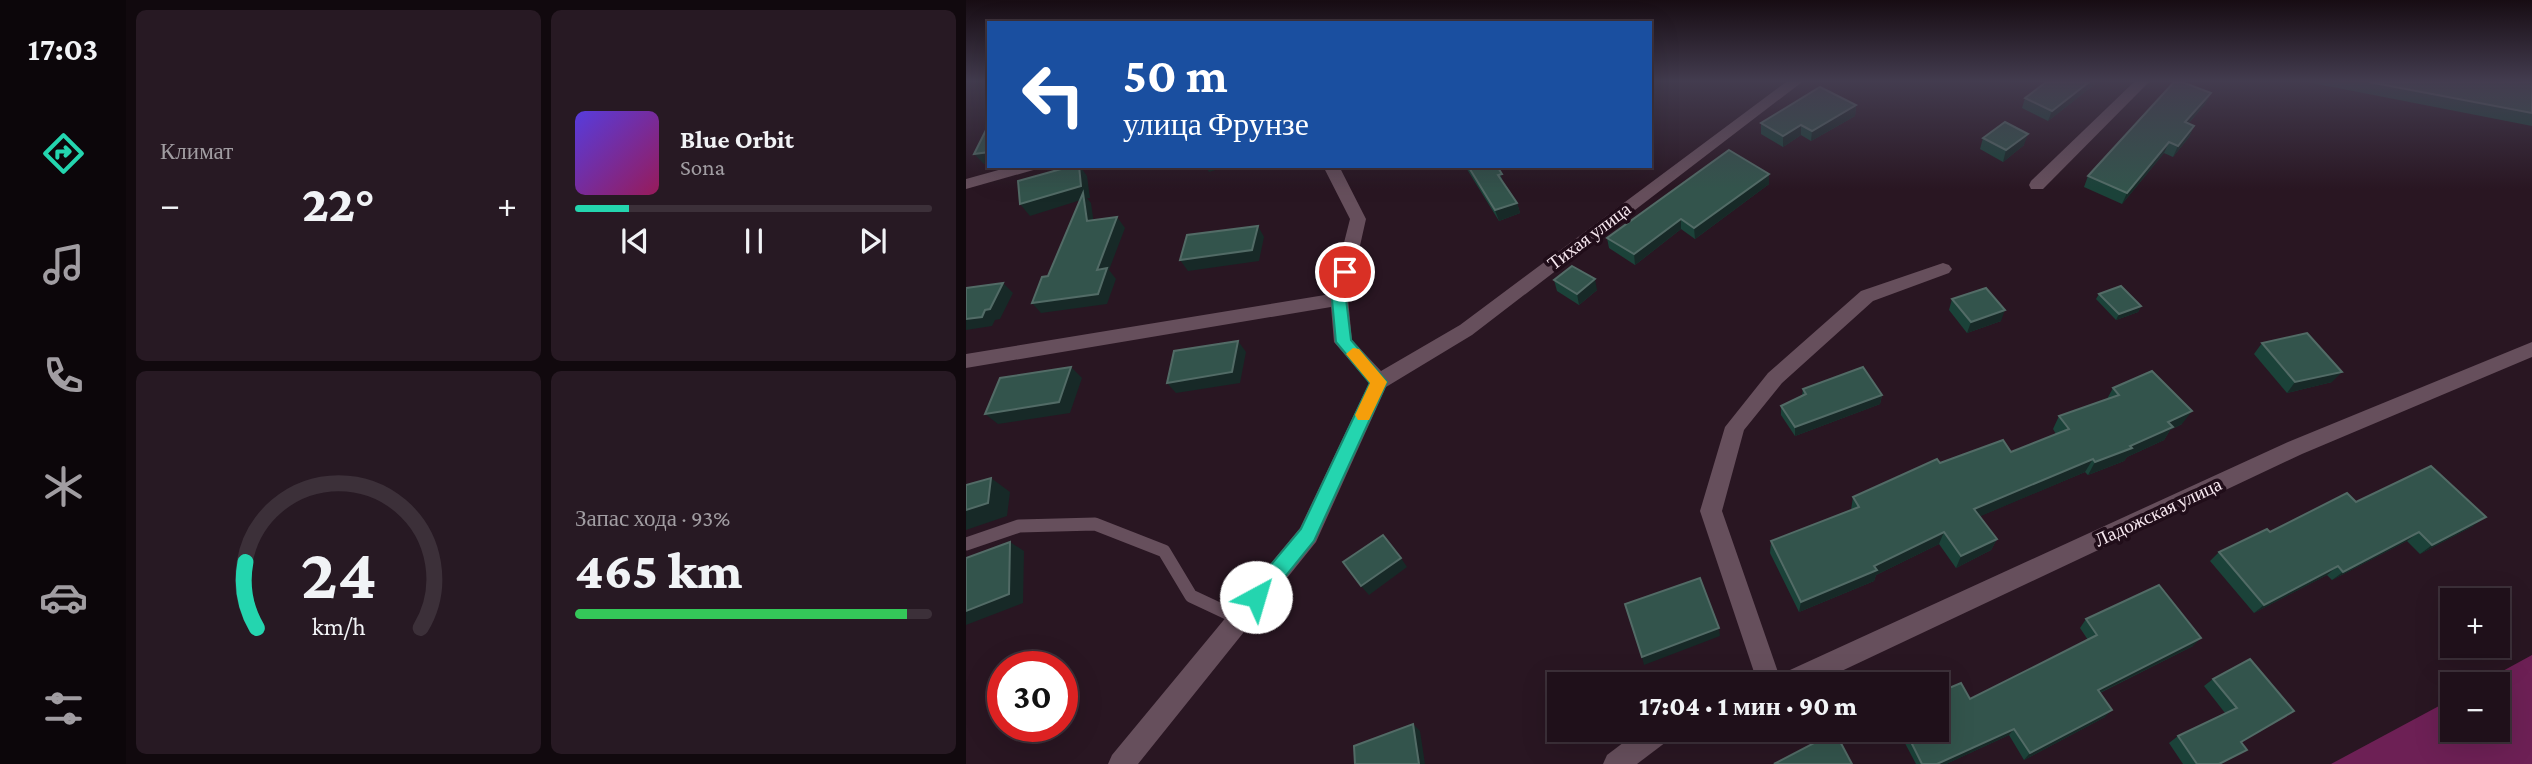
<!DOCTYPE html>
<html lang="ru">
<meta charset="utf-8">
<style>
:root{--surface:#1f101a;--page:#271923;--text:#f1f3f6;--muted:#a19da2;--line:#3c3039;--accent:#24d5af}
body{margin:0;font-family:"Crimson Pro",serif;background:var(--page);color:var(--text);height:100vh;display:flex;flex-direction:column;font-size:26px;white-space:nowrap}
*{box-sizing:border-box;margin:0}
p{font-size:23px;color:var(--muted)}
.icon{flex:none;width:38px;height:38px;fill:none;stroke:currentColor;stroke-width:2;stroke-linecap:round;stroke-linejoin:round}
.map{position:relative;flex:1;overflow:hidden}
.details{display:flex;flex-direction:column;gap:10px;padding:10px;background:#11090e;width:840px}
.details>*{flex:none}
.hud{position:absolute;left:21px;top:21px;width:665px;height:147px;border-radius:0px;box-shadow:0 7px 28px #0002,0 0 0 2px var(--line);background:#1a4fa0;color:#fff;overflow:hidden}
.fabs{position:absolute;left:1474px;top:588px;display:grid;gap:14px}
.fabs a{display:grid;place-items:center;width:70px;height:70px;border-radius:0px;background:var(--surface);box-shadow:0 7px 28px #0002,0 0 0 2px var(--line);font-size:35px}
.speed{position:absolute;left:21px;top:651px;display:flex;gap:14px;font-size:35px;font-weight:700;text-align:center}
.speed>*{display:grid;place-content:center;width:91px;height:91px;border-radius:50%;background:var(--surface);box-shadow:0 7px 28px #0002,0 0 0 2px var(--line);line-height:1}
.speed .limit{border:10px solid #d22;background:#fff;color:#111}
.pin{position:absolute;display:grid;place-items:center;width:60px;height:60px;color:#fff;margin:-30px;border:4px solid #fff;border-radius:50%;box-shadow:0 2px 7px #0007}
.me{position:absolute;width:77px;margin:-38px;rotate:39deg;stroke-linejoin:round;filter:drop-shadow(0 0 5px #0008)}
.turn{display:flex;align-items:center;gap:24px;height:147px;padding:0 21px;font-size:32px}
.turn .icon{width:91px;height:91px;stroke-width:2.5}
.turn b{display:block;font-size:49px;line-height:60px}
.big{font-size:52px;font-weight:800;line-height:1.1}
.details .widget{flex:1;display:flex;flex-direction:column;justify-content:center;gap:10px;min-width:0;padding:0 24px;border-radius:10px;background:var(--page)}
.details .dial{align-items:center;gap:0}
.dial svg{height:182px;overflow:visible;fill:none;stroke:var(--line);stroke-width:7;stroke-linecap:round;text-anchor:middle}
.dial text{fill:var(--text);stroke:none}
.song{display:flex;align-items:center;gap:21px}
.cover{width:84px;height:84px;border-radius:10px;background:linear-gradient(135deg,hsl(250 70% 55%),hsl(330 70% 35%))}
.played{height:7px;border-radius:4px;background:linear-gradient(90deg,var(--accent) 15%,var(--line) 15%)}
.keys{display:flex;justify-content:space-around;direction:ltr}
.heat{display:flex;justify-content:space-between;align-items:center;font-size:38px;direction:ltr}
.charge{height:10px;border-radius:5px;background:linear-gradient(90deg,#34c759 93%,var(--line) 0)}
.details .tiles{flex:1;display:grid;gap:10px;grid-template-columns:repeat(2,1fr)}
.trip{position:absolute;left:581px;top:672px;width:402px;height:70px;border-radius:0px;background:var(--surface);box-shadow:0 7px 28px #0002,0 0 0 2px var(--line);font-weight:800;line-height:70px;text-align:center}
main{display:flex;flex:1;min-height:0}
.tab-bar{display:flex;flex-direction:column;width:126px;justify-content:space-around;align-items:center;background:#0c060a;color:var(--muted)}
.tab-bar .icon{width:49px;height:49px}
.tab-bar .selected{color:var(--accent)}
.tab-bar b{font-size:32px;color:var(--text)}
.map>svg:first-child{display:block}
</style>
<main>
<nav class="tab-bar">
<b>17:03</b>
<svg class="icon selected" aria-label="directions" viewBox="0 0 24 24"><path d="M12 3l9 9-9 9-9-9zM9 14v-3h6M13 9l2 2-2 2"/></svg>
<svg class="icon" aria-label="music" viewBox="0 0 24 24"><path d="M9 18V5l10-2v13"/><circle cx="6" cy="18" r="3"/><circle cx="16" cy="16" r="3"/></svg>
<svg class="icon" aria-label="phone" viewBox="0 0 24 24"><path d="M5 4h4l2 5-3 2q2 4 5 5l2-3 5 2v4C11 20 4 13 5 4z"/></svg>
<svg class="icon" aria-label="climate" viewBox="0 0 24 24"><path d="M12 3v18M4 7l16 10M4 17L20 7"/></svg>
<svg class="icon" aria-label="car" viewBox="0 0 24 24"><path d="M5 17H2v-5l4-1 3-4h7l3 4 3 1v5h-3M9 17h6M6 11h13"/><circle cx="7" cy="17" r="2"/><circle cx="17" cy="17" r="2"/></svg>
<svg class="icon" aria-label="filters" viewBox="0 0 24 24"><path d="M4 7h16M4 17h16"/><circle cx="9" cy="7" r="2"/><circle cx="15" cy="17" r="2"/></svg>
</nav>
<section class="details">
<div class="tiles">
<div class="widget"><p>Климат</p>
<div class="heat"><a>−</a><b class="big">22°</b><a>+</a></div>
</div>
<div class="widget">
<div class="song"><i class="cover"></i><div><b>Blue Orbit</b><p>Sona</p></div></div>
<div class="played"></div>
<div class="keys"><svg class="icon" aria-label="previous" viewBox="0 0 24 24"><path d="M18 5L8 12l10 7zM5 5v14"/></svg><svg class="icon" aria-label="pause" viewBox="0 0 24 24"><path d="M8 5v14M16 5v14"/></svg><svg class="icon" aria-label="next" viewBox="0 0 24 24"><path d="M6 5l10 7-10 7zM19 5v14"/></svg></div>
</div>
<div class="widget dial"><svg viewBox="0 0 100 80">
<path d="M14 69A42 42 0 1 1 86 69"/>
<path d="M14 69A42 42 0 0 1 9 40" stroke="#24d5af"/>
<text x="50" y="56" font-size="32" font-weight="700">24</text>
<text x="50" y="72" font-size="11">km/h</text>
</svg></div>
<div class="widget"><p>Запас хода · 93%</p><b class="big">465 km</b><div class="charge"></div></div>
</div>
</section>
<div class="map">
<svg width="1566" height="764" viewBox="0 0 1566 764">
<rect width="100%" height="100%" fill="#291622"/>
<!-- forest -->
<polygon fill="#6d2055" points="1566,655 1566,764 1365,764 1486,699 1486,730 1531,730 1531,684 1513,684"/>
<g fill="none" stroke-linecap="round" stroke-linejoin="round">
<!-- service -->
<polyline stroke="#664f5c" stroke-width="13" points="0,544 53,526 129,524 198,551 225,596 272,618"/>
<!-- minor -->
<g fill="#664f5c" fill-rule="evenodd">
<polygon points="820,82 836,82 506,335 420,387 350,542 172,764 142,764 146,755 334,528 403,383 368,342 365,307 0,368 0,354 365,294 384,219 357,166 373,166 400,219 382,299 386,340 415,371 494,325"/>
<polygon points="1168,82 1183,82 1077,189 1065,189 1063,185 1065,181"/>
<polygon points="47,166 74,166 71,169 0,189 0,179"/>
<polygon points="977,263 983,265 986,269 983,273 907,301 816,383 778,430 756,511 813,675 1322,442 1566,342 1566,357 1336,454 848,684 792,684 734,511 759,427 802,373 895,291"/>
<polygon points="674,730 708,730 704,739 671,764 637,764 641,755"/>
</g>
</g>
<!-- wall -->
<g fill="#1b4239">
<polygon points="1341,82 1566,82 1566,126"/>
<polygon points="1129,84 1082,121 1056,108 1059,98"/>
<polygon points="1245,93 1239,104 1222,124 1228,126 1223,137 1207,157 1198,153 1156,204 1118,187 1122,176"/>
<polygon points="890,105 889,116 845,141 835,135 817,147 795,134 795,123"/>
<polygon points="1017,138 1058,145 1037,162 1014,149"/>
<polygon points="499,166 531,166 538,184 551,203 554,213 533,221"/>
<polygon points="803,174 803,184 729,239 715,229 669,265 643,248 641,238"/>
<polygon points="588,280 631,290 613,305 591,291"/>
<polygon points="1133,294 1175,306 1172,312 1150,320 1130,299"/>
<polygon points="986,299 1035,321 1001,333 983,310"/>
<polygon points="1296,343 1366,382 1321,393 1288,354"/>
<polygon points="1147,388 1216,424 1204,430 1198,440 1161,457 1158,461 1122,475 1119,472 1014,516 1031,539 1025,550 990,568 973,544 910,575 908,581 833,612 804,553 805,541 885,510 887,497 974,463 1045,452 1090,434 1087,429 1093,416 1141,399"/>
<polygon points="837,389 916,395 914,404 829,436 815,415 815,406 836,396"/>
<polygon points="1390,502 1507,526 1454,554 1441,541 1366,580 1361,575 1288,613 1244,561 1253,552 1304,532"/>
<polygon points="1120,619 1227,646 1134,693 1139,717 1058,760 1043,735 980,764 950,764 932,730 971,730 1004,699 1122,640 1114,628"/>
<polygon points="1284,659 1275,743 1281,750 1255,764 1217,764 1203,743 1212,736 1259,713 1238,686 1247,679"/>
</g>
<!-- shaded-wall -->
<g fill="#172927">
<polygon points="1123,82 1130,82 1129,84 1082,121 1086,111"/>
<polygon points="1245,93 1239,104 1213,134 1219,122"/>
<polygon points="890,105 889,116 845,141 846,131"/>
<polygon points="835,125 835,135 817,147 817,136"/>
<polygon points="1228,126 1223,137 1207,157 1212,146"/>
<polygon points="1062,134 1058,145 1037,162 1040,150"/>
<polygon points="1203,142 1198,153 1156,204 1161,193"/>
<polygon points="23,152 23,164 18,164 8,154"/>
<polygon points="113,166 114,166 121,176 124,198 121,198 125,203 129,232 121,221 118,199 64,216 54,204"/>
<polygon points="239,166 262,166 243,172"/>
<polygon points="803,174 803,184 729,239 728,228"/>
<polygon points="551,203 554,213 533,221 529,210"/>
<polygon points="151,217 159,228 143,270 150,279 141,304 75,313 66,303 131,270"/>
<polygon points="715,219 715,229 669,265 668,254"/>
<polygon points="292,226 298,237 293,261 222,271 214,260"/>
<polygon points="629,279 631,290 613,305 611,294"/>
<polygon points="37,283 47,293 34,319 29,320 26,326 0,330 0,319 19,310"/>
<polygon points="1175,306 1172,312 1150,320 1153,314"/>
<polygon points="1039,310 1035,321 1001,333 1005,322"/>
<polygon points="272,341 280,352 274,383 210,393 201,383"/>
<polygon points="105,367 116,378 104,413 32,424 19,414"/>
<polygon points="1376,372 1366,382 1321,393 1329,382"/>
<polygon points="916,395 914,404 829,436 829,427"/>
<polygon points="1226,411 1216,424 1204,430 1198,440 1161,457 1158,461 1122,475 1129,462 1164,446 1202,422"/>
<polygon points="1127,459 1119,472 1003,521 1008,509"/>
<polygon points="25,478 44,492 41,516 0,530 0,510"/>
<polygon points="1520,517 1507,526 1454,554 1466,545"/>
<polygon points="978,532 973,544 910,575 908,581 833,612 835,602"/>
<polygon points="1453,532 1441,541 1366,580 1377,572"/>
<polygon points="1031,539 1025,550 990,568 995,556"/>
<polygon points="44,542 58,551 57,603 0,625 0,611"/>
<polygon points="435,558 441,567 403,595 395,586"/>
<polygon points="1372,566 1361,575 1288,613 1298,605"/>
<polygon points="753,628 754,636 678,665 676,657"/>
<polygon points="1235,638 1227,646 1125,697 1132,690"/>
<polygon points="1146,710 1139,717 1058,760 1064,753"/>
<polygon points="447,724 454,731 459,764 453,764"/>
<polygon points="1048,729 1043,735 980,764 971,764"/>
</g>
<!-- building -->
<g fill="#33544c" stroke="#526b66" stroke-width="2">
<polygon points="1080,82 1123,82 1086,111 1059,98"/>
<polygon points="1208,82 1216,82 1245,93 1219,122 1228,126 1212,146 1203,142 1161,193 1122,176"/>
<polygon points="1403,82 1566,82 1566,113"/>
<polygon points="854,87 890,105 846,131 835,125 817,136 795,123"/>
<polygon points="1039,122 1062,134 1040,150 1017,138"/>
<polygon points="23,124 23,152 8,154"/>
<polygon points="763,150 803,174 728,228 715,219 668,254 641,238"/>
<polygon points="106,166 113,166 115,186 54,204 52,181"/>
<polygon points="502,166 531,166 536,174 532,175 551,203 529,210"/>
<polygon points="117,193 121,221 151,217 131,270 141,268 132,294 66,303 76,277 82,276"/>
<polygon points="292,226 286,250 214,260 221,235"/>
<polygon points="606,266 629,279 611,294 588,280"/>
<polygon points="37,283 24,309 19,310 16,317 0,319 0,288"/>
<polygon points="1155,286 1175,306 1153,314 1133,294"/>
<polygon points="1020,288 1039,310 1005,322 986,299"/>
<polygon points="1341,333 1376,372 1329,382 1296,343"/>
<polygon points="272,341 266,372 201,383 208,351"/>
<polygon points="105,367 93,402 19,414 34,378"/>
<polygon points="897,367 916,395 829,427 815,406 840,394 837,389"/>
<polygon points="1186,371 1226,411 1202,422 1207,427 1164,446 1166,448 1129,462 1127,459 1008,509 1031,539 995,556 978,532 908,566 911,570 835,602 805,541 893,507 887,497 971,459 974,463 1037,440 1045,452 1103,429 1093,416 1153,395 1147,388"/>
<polygon points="1465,466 1520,517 1466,545 1453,532 1377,572 1372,566 1298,605 1253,552 1301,529 1304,532 1381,493 1390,502"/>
<polygon points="25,478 22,503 0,510 0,485"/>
<polygon points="417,535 435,558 395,586 377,562"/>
<polygon points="44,542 43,594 0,611 0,558"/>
<polygon points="734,578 753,628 676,657 659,604"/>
<polygon points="1193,585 1235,638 1132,690 1146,710 1064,753 1048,729 971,764 956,764 939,730 971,730 971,693 995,683 1004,699 1131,635 1120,619"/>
<polygon points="1284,659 1328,711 1275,742 1281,750 1253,764 1231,764 1212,736 1271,708 1247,679"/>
<polygon points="447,724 453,764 389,764 388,746"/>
<polygon points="869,732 886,764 808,764"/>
</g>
<!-- sky -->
<linearGradient id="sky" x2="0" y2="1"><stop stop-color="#170c13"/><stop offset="0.43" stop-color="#433c4f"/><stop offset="1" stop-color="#433c4f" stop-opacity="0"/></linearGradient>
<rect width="1566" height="189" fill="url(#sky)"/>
<!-- route -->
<polygon fill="#24d5af" stroke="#178a72" stroke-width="2" points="379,267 387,272 380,299 385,340 421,382 348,541 297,604 290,606 283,604 280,597 283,591 335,529 404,383 370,342 366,299 372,272"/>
<!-- slow -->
<polygon fill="#f59e0b" points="387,348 393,349 421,382 403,420 392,420 389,415 404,383 380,354"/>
<g text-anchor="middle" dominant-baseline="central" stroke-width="7" stroke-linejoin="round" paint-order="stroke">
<!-- street labels -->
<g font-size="19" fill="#f6e7ef" stroke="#200d19">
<text transform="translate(623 236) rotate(-37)">Тихая улица</text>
<text transform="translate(1192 512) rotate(-25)">Ладожская улица</text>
</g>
</g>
</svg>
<div class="fabs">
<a>+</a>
<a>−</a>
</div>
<div class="speed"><div class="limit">30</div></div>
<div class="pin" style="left:379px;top:272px;background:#d93025"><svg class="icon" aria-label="arrive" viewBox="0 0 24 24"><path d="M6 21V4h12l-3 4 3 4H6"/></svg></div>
<svg class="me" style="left:290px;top:597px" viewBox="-20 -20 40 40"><circle r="19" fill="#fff"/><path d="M0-13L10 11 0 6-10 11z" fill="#24d5af"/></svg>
<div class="trip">17:04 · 1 мин · 90 m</div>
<div class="hud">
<div class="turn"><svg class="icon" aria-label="left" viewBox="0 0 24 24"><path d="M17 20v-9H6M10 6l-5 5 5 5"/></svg><div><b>50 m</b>улица Фрунзе</div></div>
</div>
</div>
</main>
